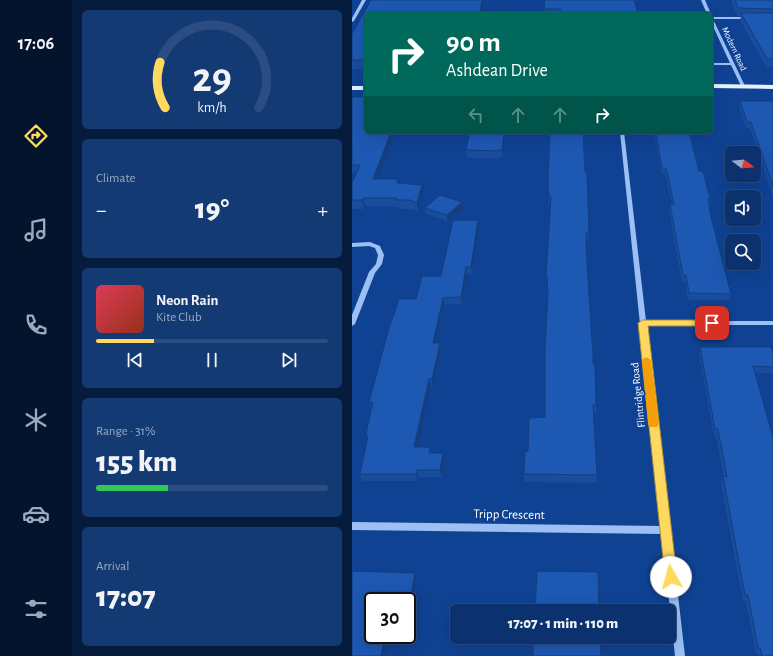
<!DOCTYPE html>
<meta charset="utf-8">
<style>
:root{--surface:#0b326e;--page:#143a73;--text:#f1f3f6;--muted:#9aaac2;--line:#2b4d81;--accent:#ffd95f}
body{margin:0;font-family:"Alegreya Sans",sans-serif;background:var(--page);color:var(--text);height:100vh;display:flex;flex-direction:column;font-size:15px;white-space:nowrap}
*{box-sizing:border-box;margin:0}
p{font-size:13px;color:var(--muted)}
.icon{flex:none;width:22px;height:22px;fill:none;stroke:currentColor;stroke-width:2;stroke-linecap:round;stroke-linejoin:round}
.map{position:relative;flex:1;overflow:hidden}
.sheet{display:flex;flex-direction:column;gap:10px;padding:10px;background:#061c3c;width:280px}
.sheet>*{flex:none}
.guide{position:absolute;left:12px;top:12px;width:349px;height:122px;border-radius:6px;box-shadow:0 4px 16px #0002,0 0 0 1px var(--line);background:#00695c;color:#fff;overflow:hidden}
.needle{width:26px;rotate:106deg}
.fabs{position:absolute;left:373px;top:146px;display:grid;gap:8px}
.fabs a{display:grid;place-items:center;width:36px;height:36px;border-radius:6px;background:var(--surface);box-shadow:0 4px 16px #0002,0 0 0 1px var(--line);font-size:20px}
.speed{position:absolute;left:12px;top:592px;display:flex;gap:8px;font-size:20px;font-weight:700;text-align:center}
.speed>*{display:grid;place-content:center;width:52px;height:52px;border-radius:50%;background:var(--surface);box-shadow:0 4px 16px #0002,0 0 0 1px var(--line);line-height:1}
.speed .limit{border:2px solid #111;border-radius:6px;background:#fff;color:#111}
.pin{position:absolute;display:grid;place-items:center;width:34px;height:34px;color:#fff;margin:-17px;border-radius:8px;box-shadow:0 2px 6px #0006}
.me{position:absolute;width:44px;margin:-22px;rotate:353deg;stroke-linejoin:round;filter:drop-shadow(0 0 3px #0008)}
.turn{display:flex;align-items:center;gap:14px;height:84px;padding:0 16px;font-size:18px}
.turn .icon{width:52px;height:52px;stroke-width:2.5}
.turn b{display:block;font-size:28px;line-height:34px}
.lanes{display:flex;align-items:center;height:38px;padding:0 16px;background:#0003;justify-content:center;gap:20px;direction:ltr}
.lanes .off{opacity:.35}
.big{font-size:30px;font-weight:800;line-height:1.1}
.sheet .widget{flex:1;display:flex;flex-direction:column;justify-content:center;gap:6px;min-width:0;padding:0 14px;border-radius:6px;background:var(--page)}
.sheet .dial{align-items:center;gap:0}
.dial svg{height:104px;overflow:visible;fill:none;stroke:var(--line);stroke-width:7;stroke-linecap:round;text-anchor:middle}
.dial text{fill:var(--text);stroke:none}
.song{display:flex;align-items:center;gap:12px}
.cover{width:48px;height:48px;border-radius:6px;background:linear-gradient(135deg,hsl(350 70% 55%),hsl(10 70% 35%))}
.played{height:4px;border-radius:2px;background:linear-gradient(90deg,var(--accent) 25%,var(--line) 25%)}
.keys{display:flex;justify-content:space-around;direction:ltr}
.heat{display:flex;justify-content:space-between;align-items:center;font-size:22px;direction:ltr}
.charge{height:6px;border-radius:3px;background:linear-gradient(90deg,#34c759 31%,var(--line) 0)}
.trip{position:absolute;left:98px;top:604px;width:226px;height:40px;border-radius:6px;background:var(--surface);box-shadow:0 4px 16px #0002,0 0 0 1px var(--line);font-weight:800;line-height:40px;text-align:center}
main{display:flex;flex:1;min-height:0}
.tabs{display:flex;flex-direction:column;width:72px;justify-content:space-around;align-items:center;background:#04142c;color:var(--muted)}
.tabs .icon{width:28px;height:28px}
.tabs .active{color:var(--accent)}
.tabs b{font-size:18px;color:var(--text)}
.map>svg:first-child{display:block}
</style>
<main>
<nav class="tabs">
<b>17:06</b>
<svg class="icon active" aria-label="directions" viewBox="0 0 24 24"><path d="M12 3l9 9-9 9-9-9zM9 14v-3h6M13 9l2 2-2 2"/></svg>
<svg class="icon" aria-label="music" viewBox="0 0 24 24"><path d="M9 18V5l10-2v13"/><circle cx="6" cy="18" r="3"/><circle cx="16" cy="16" r="3"/></svg>
<svg class="icon" aria-label="phone" viewBox="0 0 24 24"><path d="M5 4h4l2 5-3 2q2 4 5 5l2-3 5 2v4C11 20 4 13 5 4z"/></svg>
<svg class="icon" aria-label="climate" viewBox="0 0 24 24"><path d="M12 3v18M4 7l16 10M4 17L20 7"/></svg>
<svg class="icon" aria-label="car" viewBox="0 0 24 24"><path d="M5 17H2v-5l4-1 3-4h7l3 4 3 1v5h-3M9 17h6M6 11h13"/><circle cx="7" cy="17" r="2"/><circle cx="17" cy="17" r="2"/></svg>
<svg class="icon" aria-label="filters" viewBox="0 0 24 24"><path d="M4 7h16M4 17h16"/><circle cx="9" cy="7" r="2"/><circle cx="15" cy="17" r="2"/></svg>
</nav>
<section class="sheet">
<div class="widget dial"><svg viewBox="0 0 100 80">
<path d="M14 69A42 42 0 1 1 86 69"/>
<path d="M14 69A42 42 0 0 1 10 34" stroke="#ffd95f"/>
<text x="50" y="56" font-size="32" font-weight="700">29</text>
<text x="50" y="72" font-size="11">km/h</text>
</svg></div>
<div class="widget"><p>Climate</p>
<div class="heat"><a>−</a><b class="big">19°</b><a>+</a></div>
</div>
<div class="widget">
<div class="song"><i class="cover"></i><div><b>Neon Rain</b><p>Kite Club</p></div></div>
<div class="played"></div>
<div class="keys"><svg class="icon" aria-label="previous" viewBox="0 0 24 24"><path d="M18 5L8 12l10 7zM5 5v14"/></svg><svg class="icon" aria-label="pause" viewBox="0 0 24 24"><path d="M8 5v14M16 5v14"/></svg><svg class="icon" aria-label="next" viewBox="0 0 24 24"><path d="M6 5l10 7-10 7zM19 5v14"/></svg></div>
</div>
<div class="widget"><p>Range · 31%</p><b class="big">155 km</b><div class="charge"></div></div>
<div class="widget"><p>Arrival</p><b class="big">17:07</b></div>
</section>
<div class="map">
<svg width="421" height="656" viewBox="0 0 421 656">
<rect width="100%" height="100%" fill="#0f4293"/>
<g fill="none" stroke-linecap="round" stroke-linejoin="round">
<!-- minor -->
<g fill="#9cbff4" fill-rule="evenodd">
<polygon points="10,0 14,0 2,21 0,22 0,18"/>
<polygon points="349,0 353,0 359,14 355,14"/>
<polygon points="359,17 397,17 399,18 397,19 361,19 393,86 393,87 389,86 379,65 361,65 359,64 361,63 378,63 359,22"/>
<polygon points="268,132 272,132 294,321 421,321 421,325 295,325 333,656 323,656 310,534 0,530 0,522 309,526"/>
<polygon points="18,242 28,246 32,255 30,264 23,273 3,324 0,326 0,315 17,272 24,264 26,255 23,248 17,246 0,247 0,243"/>
</g>
<!-- major -->
<g fill="#e9f0ff" fill-rule="evenodd">
<polygon points="359,84 421,85 421,89 359,88"/>
<rect x="0" y="86" width="14" height="4"/>
</g>
</g>
<!-- wall -->
<g fill="#194c9a">
<polygon points="19,0 132,0 130,11 155,11 155,14 14,14 14,69 0,69 0,34"/>
<polygon points="193,0 286,14 192,14"/>
<polygon points="379,0 421,0 421,67 414,67 388,20 389,16 385,16"/>
<polygon points="0,97 26,179 47,183 71,193 66,211 59,209 46,209 46,207 13,206 12,209 0,209 0,183 4,173 0,173"/>
<polygon points="388,101 421,101 421,197 398,128 394,128 387,107"/>
<polygon points="116,132 234,132 234,134 231,134 237,233 236,240 234,240 234,247 241,356 244,405 244,413 241,413 245,475 244,483 172,482 172,474 176,451 193,417 196,296 196,282 194,282 194,275 199,205 197,205 196,181 198,134 153,134 150,157 147,157 147,159 115,158 114,150 117,136 116,136"/>
<polygon points="302,132 337,132 347,171 358,199 357,206 359,217 379,294 378,300 336,300 333,282 330,282 326,261 317,210 318,204 320,204 313,174 310,174"/>
<polygon points="73,208 111,208 95,221 74,214"/>
<polygon points="126,220 127,227 120,274 115,274 110,304 92,304 84,343 88,343 89,349 81,386 79,386 65,447 78,447 79,453 91,453 93,459 90,477 66,477 65,481 10,481 8,474 15,441 14,436 20,409 19,409 17,402 64,299 89,276"/>
<polygon points="348,347 421,353 421,373 403,373 421,656 406,656 406,654 404,654 394,601 391,601 382,554 369,483 371,476 372,477 364,436 362,436 347,354"/>
<polygon points="0,571 64,579 60,606 55,606 55,601 21,601 21,635 36,635 33,656 0,656"/>
</g>
<!-- shaded-wall -->
<g fill="#143e7d">
<polygon points="130,0 132,0 130,14 128,11"/>
<polygon points="13,97 14,100 14,106 11,102"/>
<polygon points="39,132 44,132 23,187 21,179"/>
<polygon points="152,132 153,132 153,134 150,157 150,150"/>
<polygon points="70,185 71,193 66,211 65,203"/>
<polygon points="11,198 13,206 12,209 10,200"/>
<polygon points="110,202 111,208 95,221 95,215"/>
<polygon points="126,220 127,227 120,274 119,267"/>
<polygon points="114,267 115,274 110,304 109,297"/>
<polygon points="91,298 92,304 82,349 81,343"/>
<polygon points="88,343 89,349 81,386 80,379"/>
<polygon points="77,379 79,386 64,453 62,447"/>
<polygon points="91,453 93,459 90,477 88,470"/>
<polygon points="64,470 66,477 65,481 64,474"/>
<polygon points="63,573 64,579 60,606 58,600"/>
<polygon points="33,635 36,635 33,656 29,656"/>
</g>
<!-- building -->
<g fill="#1d58b3" stroke="#143e7d">
<polygon points="19,0 130,0 128,11 155,11 155,14 14,14 14,60 0,60 0,34"/>
<polygon points="193,0 282,0 286,14 209,14 209,9 192,9"/>
<polygon points="383,0 421,0 421,9 386,8"/>
<polygon points="389,13 421,13 421,59 415,59"/>
<polygon points="0,97 13,97 11,102 14,102 14,132 39,132 21,179 46,179 45,183 70,185 65,203 58,200 45,200 45,198 11,198 10,200 0,200 0,183 8,165 0,165"/>
<polygon points="388,101 421,101 421,186 399,122 395,122"/>
<polygon points="118,132 152,132 150,150 146,150 146,151 114,150"/>
<polygon points="198,132 231,132 233,172 235,172 237,233 234,233 234,247 241,356 241,364 243,364 244,405 241,405 245,475 172,474 173,451 176,451 177,418 193,417 193,347 196,296 195,275 194,275 199,197 197,197 196,181"/>
<polygon points="304,132 337,132 347,171 351,171 358,199 356,199 359,217 379,294 337,293 334,275 331,275 327,254 318,204 322,204 314,168 310,168"/>
<polygon points="88,195 110,202 95,215 73,208"/>
<polygon points="101,220 126,220 119,267 114,267 109,297 91,298 81,343 88,343 80,379 77,379 62,447 78,447 77,453 91,453 88,470 64,470 64,474 8,474 16,436 14,436 15,429 21,402 17,402 37,328 47,299 64,299 70,276 89,276"/>
<polygon points="348,347 419,347 421,353 421,367 401,366 421,437 421,656 410,656 408,648 406,648 396,595 393,595 384,547 371,476 375,477 366,429 363,429"/>
<polygon points="0,571 63,573 58,600 21,601 21,635 33,635 29,656 0,656"/>
<polygon points="185,571 246,572 247,611 183,611"/>
<polygon points="181,637 248,637 249,656 181,656"/>
</g>
<!-- route -->
<polygon fill="#ffd95f" stroke="#a68d3e" points="291,320 360,320 365,323 360,326 296,326 325,577 323,581 319,583 314,581 313,577 286,323"/>
<!-- slow -->
<polygon fill="#f59e0b" points="294,357 299,360 307,424 305,427 298,427 296,424 290,360"/>
<g text-anchor="middle" dominant-baseline="central" stroke-width="4" stroke-linejoin="round" paint-order="stroke">
<!-- far-street labels -->
<g font-size="9" fill="#fff" stroke="#0f4293">
<text transform="translate(382 49) rotate(65)">Modern Road</text>
</g>
<!-- street labels -->
<g font-size="11" fill="#fff" stroke="#0f4293">
<text transform="translate(286 395) rotate(-96)">Flintridge Road</text>
</g>
<!-- near-street labels -->
<g font-size="13" fill="#fff" stroke="#0f4293">
<text transform="translate(157 515) rotate(1)">Tripp Crescent</text>
</g>
</g>
</svg>
<div class="fabs">
<a><svg class="needle" viewBox="-14 -14 28 28"><path d="M0-13l5 13h-10z" fill="#e53935"/><path d="M0 13l5-13h-10z" fill="#9aaac2"/></svg></a>
<a><svg class="icon" aria-label="sound" viewBox="0 0 24 24"><path d="M4 9h4l5-4v14l-5-4H4zM17 9q2 3 0 6"/></svg></a>
<a><svg class="icon" aria-label="search" viewBox="0 0 24 24"><circle cx="10" cy="10" r="6"/><path d="M15 15l6 6"/></svg></a>
</div>
<div class="speed"><div class="limit">30</div></div>
<div class="pin" style="left:360px;top:323px;background:#d93025"><svg class="icon" aria-label="arrive" viewBox="0 0 24 24"><path d="M6 21V4h12l-3 4 3 4H6"/></svg></div>
<svg class="me" style="left:319px;top:577px" viewBox="-20 -20 40 40"><circle r="19" fill="#fff"/><path d="M0-13L10 11 0 6-10 11z" fill="#ffd95f"/></svg>
<div class="trip">17:07 · 1 min · 110 m</div>
<div class="guide">
<div class="turn"><svg class="icon" aria-label="right" viewBox="0 0 24 24"><path d="M7 20v-9h11M14 6l5 5-5 5"/></svg><div><b>90 m</b>Ashdean Drive</div></div>
<div class="lanes"><svg class="icon off" aria-label="left" viewBox="0 0 24 24"><path d="M17 20v-9H6M10 6l-5 5 5 5"/></svg><svg class="icon off" aria-label="ahead" viewBox="0 0 24 24"><path d="M12 20V5M6 11l6-6 6 6"/></svg><svg class="icon off" aria-label="ahead" viewBox="0 0 24 24"><path d="M12 20V5M6 11l6-6 6 6"/></svg><svg class="icon" aria-label="right" viewBox="0 0 24 24"><path d="M7 20v-9h11M14 6l5 5-5 5"/></svg></div>
</div>
</div>
</main>
